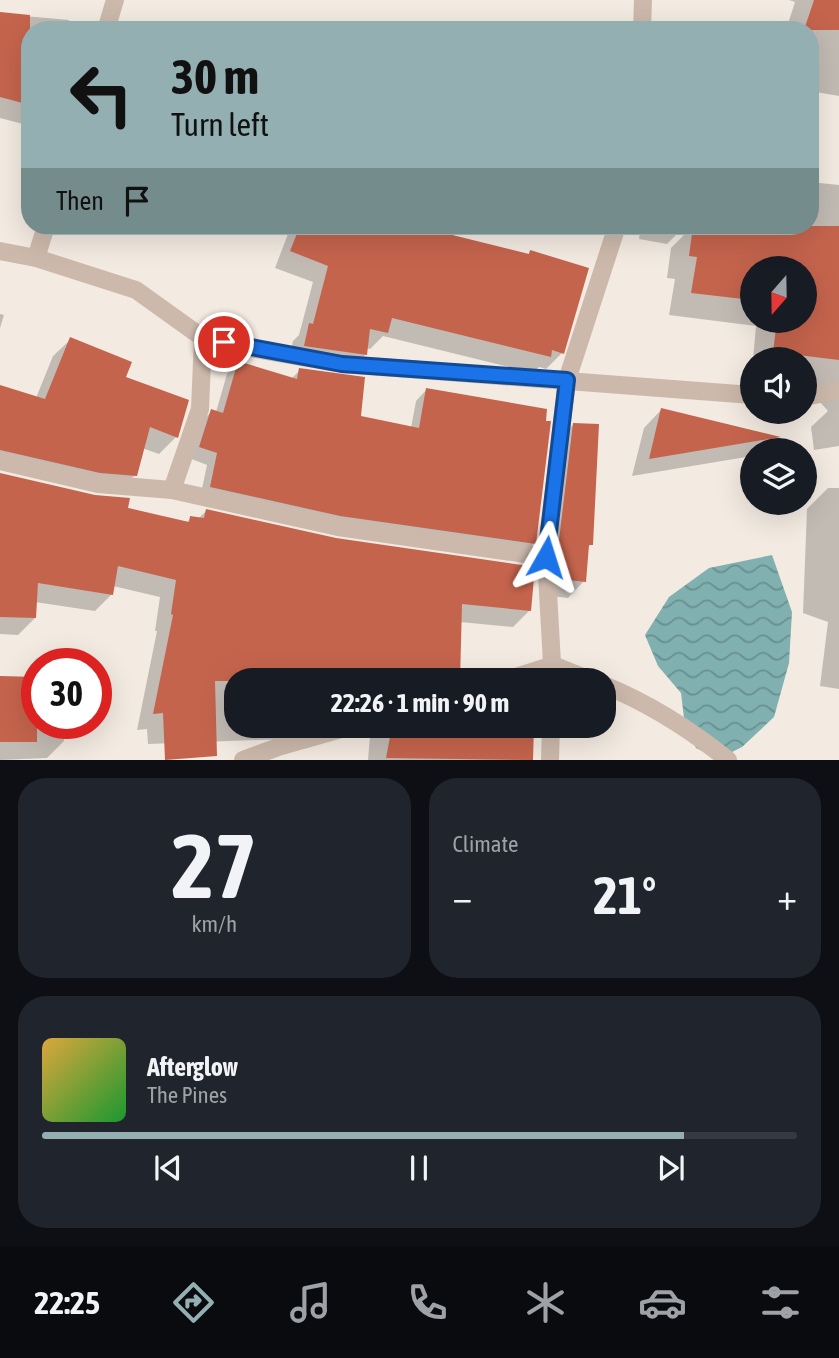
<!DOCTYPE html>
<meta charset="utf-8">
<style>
:root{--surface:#171b24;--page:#20242c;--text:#f1f3f6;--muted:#9ea1a6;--line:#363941;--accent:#93afb1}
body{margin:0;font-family:"Asap Condensed",sans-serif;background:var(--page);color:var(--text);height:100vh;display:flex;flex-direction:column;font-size:26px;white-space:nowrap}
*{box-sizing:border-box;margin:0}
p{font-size:23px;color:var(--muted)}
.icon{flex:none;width:38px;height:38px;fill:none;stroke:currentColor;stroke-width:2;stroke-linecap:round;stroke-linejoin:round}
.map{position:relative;height:760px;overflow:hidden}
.sheet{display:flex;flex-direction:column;gap:18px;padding:18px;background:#0d0f14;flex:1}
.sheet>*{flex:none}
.banner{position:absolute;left:21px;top:21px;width:798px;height:214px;border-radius:28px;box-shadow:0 7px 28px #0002;background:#93afb1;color:#111;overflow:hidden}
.needle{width:46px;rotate:200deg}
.tools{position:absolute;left:740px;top:256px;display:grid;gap:14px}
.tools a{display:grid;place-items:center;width:77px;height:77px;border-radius:50%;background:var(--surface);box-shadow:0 7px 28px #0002;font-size:35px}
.speed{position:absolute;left:21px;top:648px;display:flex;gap:14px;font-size:35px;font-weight:700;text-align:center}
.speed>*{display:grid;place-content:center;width:91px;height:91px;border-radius:50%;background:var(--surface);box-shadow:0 7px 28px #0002;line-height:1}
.speed .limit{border:10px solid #d22;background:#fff;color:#111}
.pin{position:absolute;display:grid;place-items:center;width:60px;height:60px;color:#fff;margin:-30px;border:4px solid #fff;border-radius:50%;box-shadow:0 2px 7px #0007}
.me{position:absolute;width:77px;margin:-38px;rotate:6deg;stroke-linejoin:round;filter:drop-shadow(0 0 5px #0008)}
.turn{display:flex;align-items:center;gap:24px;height:147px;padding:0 35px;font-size:32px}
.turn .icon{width:91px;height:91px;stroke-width:2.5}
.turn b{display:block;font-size:49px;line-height:60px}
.then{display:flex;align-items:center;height:66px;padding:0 35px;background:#0003;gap:14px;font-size:26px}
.big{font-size:52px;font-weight:700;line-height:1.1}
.sheet .widget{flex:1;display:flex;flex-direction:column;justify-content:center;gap:10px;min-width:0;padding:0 24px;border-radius:28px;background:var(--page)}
.sheet .dial{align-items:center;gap:0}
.dial b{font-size:91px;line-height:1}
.song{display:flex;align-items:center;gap:21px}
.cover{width:84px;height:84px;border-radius:10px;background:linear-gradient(135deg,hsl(40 70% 55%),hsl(130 70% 35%))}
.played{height:7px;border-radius:4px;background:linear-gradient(90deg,var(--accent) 85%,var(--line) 85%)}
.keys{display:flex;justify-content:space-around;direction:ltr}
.heat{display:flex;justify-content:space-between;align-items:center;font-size:38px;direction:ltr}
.sheet .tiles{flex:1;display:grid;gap:18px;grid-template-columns:1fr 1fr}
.widget:last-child{grid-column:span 2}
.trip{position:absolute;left:224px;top:668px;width:392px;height:70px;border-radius:28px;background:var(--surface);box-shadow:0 7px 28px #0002;font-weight:700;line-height:70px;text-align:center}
.menu{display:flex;height:112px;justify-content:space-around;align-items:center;background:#090b0e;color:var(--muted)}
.menu .icon{width:49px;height:49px}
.menu .current{color:var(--accent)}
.menu b{font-size:32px;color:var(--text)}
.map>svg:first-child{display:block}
</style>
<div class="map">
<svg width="839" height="760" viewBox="0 0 839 760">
<defs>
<pattern id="water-waves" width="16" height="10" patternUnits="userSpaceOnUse" patternTransform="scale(1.75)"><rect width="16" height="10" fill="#80b0b0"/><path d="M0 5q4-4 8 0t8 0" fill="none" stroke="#6a908f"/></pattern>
</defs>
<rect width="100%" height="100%" fill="#f3eae1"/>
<!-- water -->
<polygon fill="url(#water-waves)" points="772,555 792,612 789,663 774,717 742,747 718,759 696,748 684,718 681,693 658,666 645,635 669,597 709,568"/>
<!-- shadow -->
<g fill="#0003" fill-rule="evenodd">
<polygon points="789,0 839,0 839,96 810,91 810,30 786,30 795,2"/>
<polygon points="2,14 69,20 66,30 30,30 30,122 27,125 0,118 0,16"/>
<path d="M810,182l29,3v261l-25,4 -3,-23 17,-16 -8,-9h-12l-3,-43h-52l3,-33 -87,-11 6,-36 -8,-1 4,-30 22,-22 74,7 1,-7h42zM752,268h53v52h-53z"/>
<polygon points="291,226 413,226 527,255 531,252 562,353 546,369 539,367 533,373 383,336 370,349 366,348 366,354 349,370 288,362 293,341 299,335 313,282 275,268"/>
<polygon points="641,226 685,226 667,244 639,239"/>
<polygon points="0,314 4,315 0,328"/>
<polygon points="70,340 123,378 187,401 176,437 159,454 142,448 135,475 118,492 0,470 0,387 36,398 53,356"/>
<polygon points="238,363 291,379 300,370 359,417 411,428 416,401 427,389 534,543 523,554 200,498 207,465 189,458 201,422 212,411 216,412 227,374"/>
<polygon points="661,410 778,438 766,450 752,450 752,456 632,476 644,428"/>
<polygon points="574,424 591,544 587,548 584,581 568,598 543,595 558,441"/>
<polygon points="0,474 186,523 191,518 198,519 206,511 530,610 513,627 460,622 236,681 236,726 533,726 531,760 368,760 370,736 148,744 147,729 137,730 157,631 155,631 160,597 113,586 112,594 95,611 35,602 35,618 18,635 0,634"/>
<polygon points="828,488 839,488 839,689 820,686 828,622 803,613 807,509"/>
<polygon points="0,678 37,723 64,723 64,741 47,758 0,760"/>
</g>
<!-- building -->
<g fill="#c5644d">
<polygon points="814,0 839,0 839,30 804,30"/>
<polygon points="0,12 30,15 30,105 0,97"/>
<polygon points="300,226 416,226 529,254 530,250 589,268 564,354 552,350 551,357 392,318 388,333 370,329 367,355 304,346 309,323 313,324 328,266 290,251"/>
<polygon points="693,226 717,226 786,234 787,226 839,226 839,360 773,352 777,320 805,320 805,268 752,268 752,300 691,293 697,257 689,256"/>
<polygon points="70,337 132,362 126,377 189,400 178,438 150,427 137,476 100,473 0,450 0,385 45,399"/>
<polygon points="238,361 297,379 299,368 365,377 361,416 419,428 426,388 547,409 546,421 551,421 536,544 340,516 210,487 217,453 199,447 211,409 223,413"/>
<polygon points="661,408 781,437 649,459"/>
<polygon points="573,423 599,424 593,545 589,545 586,582 559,579 557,557"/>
<polygon points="0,473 95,495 130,498 128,508 189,522 190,516 204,518 206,509 336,538 535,567 531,611 462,604 460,681 215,681 217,756 165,760 163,713 153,714 173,615 171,614 176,580 118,566 113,595 38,583 36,618 0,617"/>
<polygon points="0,676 37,677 37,742 0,742"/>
<polygon points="392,726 534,726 533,760 386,758"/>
</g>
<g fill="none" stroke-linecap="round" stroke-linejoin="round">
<!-- street -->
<g stroke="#ccb9ac" stroke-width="18">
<polyline points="106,30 115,0"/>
<polyline points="642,30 643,0"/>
<polyline points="0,251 36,258 136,290 203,338 266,351 342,364 752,395"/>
<polyline points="36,258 46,226"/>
<polyline points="805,397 839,390"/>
<polyline points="0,461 98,484 172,490 338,527 546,557"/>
<polyline points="172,490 200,409 203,338"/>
<polyline points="503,681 553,665 593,681"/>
<polyline points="553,681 546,557 567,380 617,226"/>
<path d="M604,685c44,18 87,45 124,75"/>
<polyline points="243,760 281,746 352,726"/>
<polyline points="550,760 551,726"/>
</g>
</g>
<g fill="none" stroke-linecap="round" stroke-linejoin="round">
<defs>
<polyline id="route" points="224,342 342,364 567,380 546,557"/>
</defs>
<!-- route casing -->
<use href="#route" stroke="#114b97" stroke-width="18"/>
<!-- route -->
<use href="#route" stroke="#1a73e8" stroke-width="12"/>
</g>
</svg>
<div class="tools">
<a><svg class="needle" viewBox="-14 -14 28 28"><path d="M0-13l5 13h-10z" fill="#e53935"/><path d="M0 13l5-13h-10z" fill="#9ea1a6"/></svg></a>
<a><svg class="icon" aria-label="sound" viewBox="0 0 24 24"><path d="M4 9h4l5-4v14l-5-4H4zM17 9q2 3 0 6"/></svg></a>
<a><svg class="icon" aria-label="layers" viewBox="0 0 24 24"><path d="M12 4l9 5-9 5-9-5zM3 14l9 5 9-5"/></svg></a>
</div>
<div class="speed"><div class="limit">30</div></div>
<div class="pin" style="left:224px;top:342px;background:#d93025"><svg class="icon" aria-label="arrive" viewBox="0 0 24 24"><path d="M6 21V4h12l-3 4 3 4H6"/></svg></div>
<svg class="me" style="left:546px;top:557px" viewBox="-20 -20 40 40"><path d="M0-17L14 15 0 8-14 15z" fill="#1a73e8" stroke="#fff" stroke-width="4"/></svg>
<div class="trip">22:26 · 1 min · 90 m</div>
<div class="banner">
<div class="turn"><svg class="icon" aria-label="left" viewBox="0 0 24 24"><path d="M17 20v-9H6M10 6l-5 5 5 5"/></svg><div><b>30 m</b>Turn left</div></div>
<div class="then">Then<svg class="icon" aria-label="arrive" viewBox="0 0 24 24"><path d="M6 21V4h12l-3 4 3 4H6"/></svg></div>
</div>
</div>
<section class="sheet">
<div class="tiles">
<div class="widget dial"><b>27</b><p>km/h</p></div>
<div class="widget"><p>Climate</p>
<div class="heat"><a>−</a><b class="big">21°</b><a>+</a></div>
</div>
<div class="widget">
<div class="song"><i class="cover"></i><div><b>Afterglow</b><p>The Pines</p></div></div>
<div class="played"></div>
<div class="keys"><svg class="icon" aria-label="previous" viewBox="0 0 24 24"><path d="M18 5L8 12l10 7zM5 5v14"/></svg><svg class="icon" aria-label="pause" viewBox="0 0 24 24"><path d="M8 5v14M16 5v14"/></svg><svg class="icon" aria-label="next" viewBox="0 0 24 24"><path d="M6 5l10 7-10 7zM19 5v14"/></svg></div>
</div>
</div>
</section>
<nav class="menu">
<b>22:25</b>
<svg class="icon current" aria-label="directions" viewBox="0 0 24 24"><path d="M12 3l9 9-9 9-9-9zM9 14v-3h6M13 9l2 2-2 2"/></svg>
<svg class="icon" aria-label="music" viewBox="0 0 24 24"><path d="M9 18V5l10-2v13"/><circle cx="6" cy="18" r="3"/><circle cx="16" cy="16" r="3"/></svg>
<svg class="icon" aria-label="phone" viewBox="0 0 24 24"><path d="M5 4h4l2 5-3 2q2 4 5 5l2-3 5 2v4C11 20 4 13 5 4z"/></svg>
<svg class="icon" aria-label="climate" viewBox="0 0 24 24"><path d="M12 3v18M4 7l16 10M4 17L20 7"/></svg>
<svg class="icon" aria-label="car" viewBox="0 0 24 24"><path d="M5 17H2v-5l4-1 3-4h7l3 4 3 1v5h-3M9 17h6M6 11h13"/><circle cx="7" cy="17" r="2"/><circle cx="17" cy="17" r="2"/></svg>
<svg class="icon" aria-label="filters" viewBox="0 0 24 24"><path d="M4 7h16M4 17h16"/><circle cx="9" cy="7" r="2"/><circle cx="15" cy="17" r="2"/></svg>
</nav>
